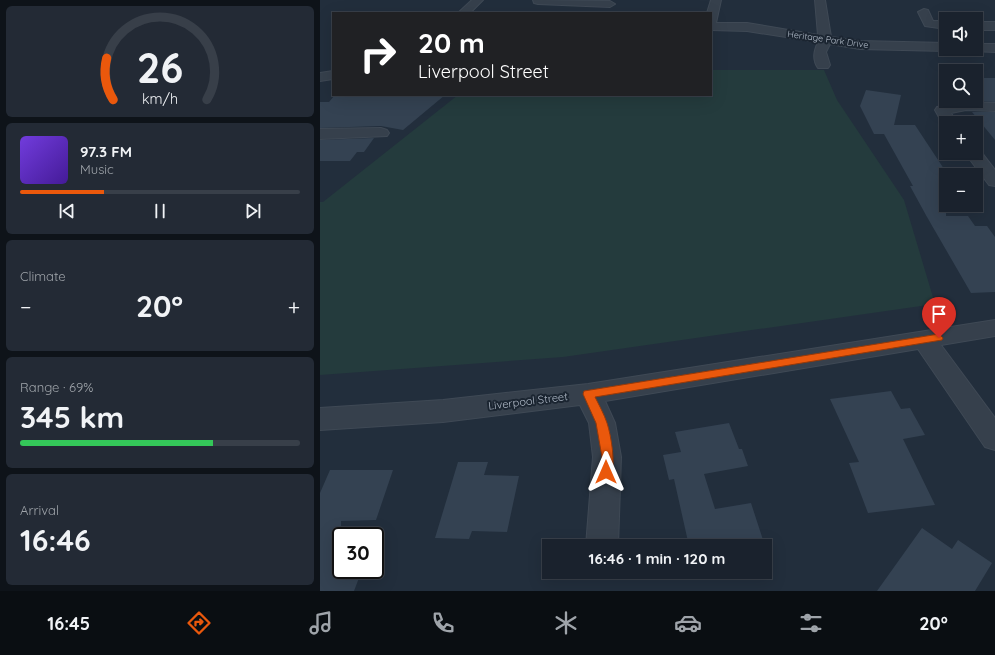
<!DOCTYPE html>
<meta charset="utf-8">
<style>
:root{--surface:#1a222d;--page:#232a35;--text:#f1f3f6;--muted:#9fa4aa;--line:#383f49;--accent:#ea580c}
body{margin:0;font-family:Quicksand,sans-serif;background:var(--page);color:var(--text);height:100vh;display:flex;flex-direction:column;font-size:15px;white-space:nowrap}
*{box-sizing:border-box;margin:0}
p{font-size:13px;color:var(--muted)}
.icon{flex:none;width:22px;height:22px;fill:none;stroke:currentColor;stroke-width:2;stroke-linecap:round;stroke-linejoin:round}
.map{position:relative;flex:1;overflow:hidden}
.drawer{display:flex;flex-direction:column;gap:6px;padding:6px;background:#0e1319;width:320px}
.drawer>*{flex:none}
.hud{position:absolute;left:12px;top:12px;width:380px;height:84px;border-radius:0px;box-shadow:0 4px 16px #0002,0 0 0 1px var(--line);background:#202124;color:#fff;overflow:hidden}
.tools{position:absolute;left:619px;top:12px;display:grid;gap:8px}
.tools a{display:grid;place-items:center;width:44px;height:44px;border-radius:0px;background:var(--surface);box-shadow:0 4px 16px #0002,0 0 0 1px var(--line);font-size:20px}
.speed{position:absolute;left:12px;top:527px;display:flex;gap:8px;font-size:20px;font-weight:700;text-align:center}
.speed>*{display:grid;place-content:center;width:52px;height:52px;border-radius:50%;background:var(--surface);box-shadow:0 4px 16px #0002,0 0 0 1px var(--line);line-height:1}
.speed .limit{border:2px solid #111;border-radius:6px;background:#fff;color:#111}
.pin{position:absolute;display:grid;place-items:center;width:34px;height:34px;color:#fff;margin:-41px -17px;border-radius:50% 50% 50% 0;rotate:-45deg;box-shadow:0 0 4px #0007}
.pin .icon{rotate:45deg}
.me{position:absolute;width:44px;margin:-22px;rotate:0deg;stroke-linejoin:round;filter:drop-shadow(0 0 3px #0008)}
.turn{display:flex;align-items:center;gap:14px;height:84px;padding:0 20px;font-size:18px}
.turn .icon{width:52px;height:52px;stroke-width:2.5}
.turn b{display:block;font-size:28px;line-height:34px}
.big{font-size:30px;font-weight:700;line-height:1.1}
.drawer .card{flex:1;display:flex;flex-direction:column;justify-content:center;gap:6px;min-width:0;padding:0 14px;border-radius:6px;background:var(--page)}
.drawer .dial{align-items:center;gap:0}
.dial svg{height:104px;overflow:visible;fill:none;stroke:var(--line);stroke-width:7;stroke-linecap:round;text-anchor:middle}
.dial text{fill:var(--text);stroke:none}
.song{display:flex;align-items:center;gap:12px}
.cover{width:48px;height:48px;border-radius:6px;background:linear-gradient(135deg,hsl(260 70% 55%),hsl(260 70% 35%))}
.played{height:4px;border-radius:2px;background:linear-gradient(90deg,var(--accent) 30%,var(--line) 30%)}
.keys{display:flex;justify-content:space-around;direction:ltr}
.heat{display:flex;justify-content:space-between;align-items:center;font-size:22px;direction:ltr}
.charge{height:6px;border-radius:3px;background:linear-gradient(90deg,#34c759 69%,var(--line) 0)}
.trip{position:absolute;left:222px;top:539px;width:230px;height:40px;border-radius:0px;background:var(--surface);box-shadow:0 4px 16px #0002,0 0 0 1px var(--line);font-weight:700;line-height:40px;text-align:center}
.dock{display:flex;height:64px;justify-content:space-around;align-items:center;background:#0a0e12;color:var(--muted)}
.dock .icon{width:28px;height:28px}
.dock .current{color:var(--accent)}
.dock b{font-size:18px;color:var(--text)}
main{display:flex;flex:1;min-height:0}
.map>svg:first-child{display:block}
</style>
<main>
<section class="drawer">
<div class="card dial"><svg viewBox="0 0 100 80">
<path d="M14 69A42 42 0 1 1 86 69"/>
<path d="M14 69A42 42 0 0 1 9 37" stroke="#ea580c"/>
<text x="50" y="56" font-size="32" font-weight="700">26</text>
<text x="50" y="72" font-size="11">km/h</text>
</svg></div>
<div class="card">
<div class="song"><i class="cover"></i><div><b>97.3 FM</b><p>Music</p></div></div>
<div class="played"></div>
<div class="keys"><svg class="icon" aria-label="previous" viewBox="0 0 24 24"><path d="M18 5L8 12l10 7zM5 5v14"/></svg><svg class="icon" aria-label="pause" viewBox="0 0 24 24"><path d="M8 5v14M16 5v14"/></svg><svg class="icon" aria-label="next" viewBox="0 0 24 24"><path d="M6 5l10 7-10 7zM19 5v14"/></svg></div>
</div>
<div class="card"><p>Climate</p>
<div class="heat"><a>−</a><b class="big">20°</b><a>+</a></div>
</div>
<div class="card"><p>Range · 69%</p><b class="big">345 km</b><div class="charge"></div></div>
<div class="card"><p>Arrival</p><b class="big">16:46</b></div>
</section>
<div class="map">
<svg width="675" height="591" viewBox="0 0 675 591">
<rect width="100%" height="100%" fill="#222e3c"/>
<!-- green -->
<polygon fill="#243b3d" points="391,70 504,70 517,100 584,200 615,304 243,357 0,375 0,202 3,202 138,95 391,95"/>
<!-- building -->
<g fill="#344252">
<polygon points="656,78 675,78 675,102 656,101"/>
<polygon points="546,90 581,95 574,125 595,125 626,172 626,216 648,216 655,226 667,226 675,237 675,292 651,293 607,217 590,186 593,186 564,134 554,134 540,106"/>
<polygon points="15,95 125,95 83,130 61,126 0,128 0,102 9,102"/>
<polygon points="652,112 675,112 675,140"/>
<polygon points="54,138 44,152 37,152 30,161 0,161 0,140"/>
<polygon points="571,391 581,409 590,408 605,435 583,439 615,505 548,513 529,463 539,462 510,399"/>
<polygon points="409,423 419,449 422,449 428,466 384,474 395,509 431,503 445,546 369,546 354,479 349,480 343,455 361,452 355,432"/>
<polygon points="138,462 168,462 164,475 199,476 187,532 152,531 149,539 115,538"/>
<polygon points="10,470 73,470 56,520 21,521 21,570 42,570 34,591 0,591 0,493"/>
<polygon points="602,528 632,549 638,540 672,563 655,591 557,591"/>
</g>
<g fill="none" stroke-linecap="round" stroke-linejoin="round">
<defs>
<g id="minor">
<polygon points="152,0 163,0 150,13 138,13"/>
<polygon points="213,0 290,1 295,4 290,7 218,4 214,3"/>
<path d="M391,0h10l-5,23h31l71,12 -3,-35h10l6,37 29,4 86,2v6h5l-5,2 -86,-2 -30,-5 -4,8 4,13 -2,3h-10c-6,-9 -4,-17 0,-26l-71,-11 -36,-1v-17h-4z"/>
<polygon points="604,9 608,10 613,21 626,21 626,29 605,26 598,12"/>
<rect x="656" y="22" width="19" height="8"/>
<polygon points="656,44 675,44 675,52 652,51 650,49 656,49"/>
<polygon points="13,71 13,79 0,81 0,73"/>
<polygon points="646,102 675,103 675,111 646,110 631,113 637,123 626,123 626,127 624,126 615,110 617,107"/>
<polygon points="61,128 67,130 69,133 67,136 0,139 0,129"/>
<polygon points="656,149 659,149 675,170 675,186 669,185 645,153 656,153"/>
<polygon points="675,320 675,336 621,345 675,418 675,450 665,447 598,349 285,401 295,423 301,457 298,546 266,546 273,457 269,423 260,405 123,422 0,430 0,408 123,400 268,384"/>
</g>
</defs>
<!-- minor casing -->
<use href="#minor" stroke="#3f4955" stroke-width="2"/>
<!-- minor -->
<use href="#minor" fill="#36404c" fill-rule="evenodd"/>
</g>
<!-- route -->
<path fill="#ea580c" stroke="#983908" d="M619,334l4,4 -1,2 -347,57c4,8 9,17 12,26 4,12 9,41 4,53l-5,1 -4,-1 -1,-4 1,-15 -6,-34 -13,-29 1,-3z"/>
<g text-anchor="middle" dominant-baseline="central" stroke-width="4" stroke-linejoin="round" paint-order="stroke">
<!-- far-street labels -->
<g font-size="9" fill="#b1bbc8" stroke="#1b2531">
<text transform="translate(508 39) rotate(8)">Heritage Park Drive</text>
</g>
<!-- street labels -->
<g font-size="11" fill="#b1bbc8" stroke="#1b2531">
<text transform="translate(208 401) rotate(-7)">Liverpool Street</text>
</g>
</g>
</svg>
<div class="tools">
<a><svg class="icon" aria-label="sound" viewBox="0 0 24 24"><path d="M4 9h4l5-4v14l-5-4H4zM17 9q2 3 0 6"/></svg></a>
<a><svg class="icon" aria-label="search" viewBox="0 0 24 24"><circle cx="10" cy="10" r="6"/><path d="M15 15l6 6"/></svg></a>
<a>+</a>
<a>−</a>
</div>
<div class="speed"><div class="limit">30</div></div>
<div class="pin" style="left:619px;top:338px;background:#d93025"><svg class="icon" aria-label="arrive" viewBox="0 0 24 24"><path d="M6 21V4h12l-3 4 3 4H6"/></svg></div>
<svg class="me" style="left:286px;top:472px" viewBox="-20 -20 40 40"><path d="M0-17L14 15 0 8-14 15z" fill="#ea580c" stroke="#fff" stroke-width="4"/></svg>
<div class="trip">16:46 · 1 min · 120 m</div>
<div class="hud">
<div class="turn"><svg class="icon" aria-label="right" viewBox="0 0 24 24"><path d="M7 20v-9h11M14 6l5 5-5 5"/></svg><div><b>20 m</b>Liverpool Street</div></div>
</div>
</div>
</main>
<nav class="dock">
<b>16:45</b>
<svg class="icon current" aria-label="directions" viewBox="0 0 24 24"><path d="M12 3l9 9-9 9-9-9zM9 14v-3h6M13 9l2 2-2 2"/></svg>
<svg class="icon" aria-label="music" viewBox="0 0 24 24"><path d="M9 18V5l10-2v13"/><circle cx="6" cy="18" r="3"/><circle cx="16" cy="16" r="3"/></svg>
<svg class="icon" aria-label="phone" viewBox="0 0 24 24"><path d="M5 4h4l2 5-3 2q2 4 5 5l2-3 5 2v4C11 20 4 13 5 4z"/></svg>
<svg class="icon" aria-label="climate" viewBox="0 0 24 24"><path d="M12 3v18M4 7l16 10M4 17L20 7"/></svg>
<svg class="icon" aria-label="car" viewBox="0 0 24 24"><path d="M5 17H2v-5l4-1 3-4h7l3 4 3 1v5h-3M9 17h6M6 11h13"/><circle cx="7" cy="17" r="2"/><circle cx="17" cy="17" r="2"/></svg>
<svg class="icon" aria-label="filters" viewBox="0 0 24 24"><path d="M4 7h16M4 17h16"/><circle cx="9" cy="7" r="2"/><circle cx="15" cy="17" r="2"/></svg>
<b>20°</b>
</nav>
